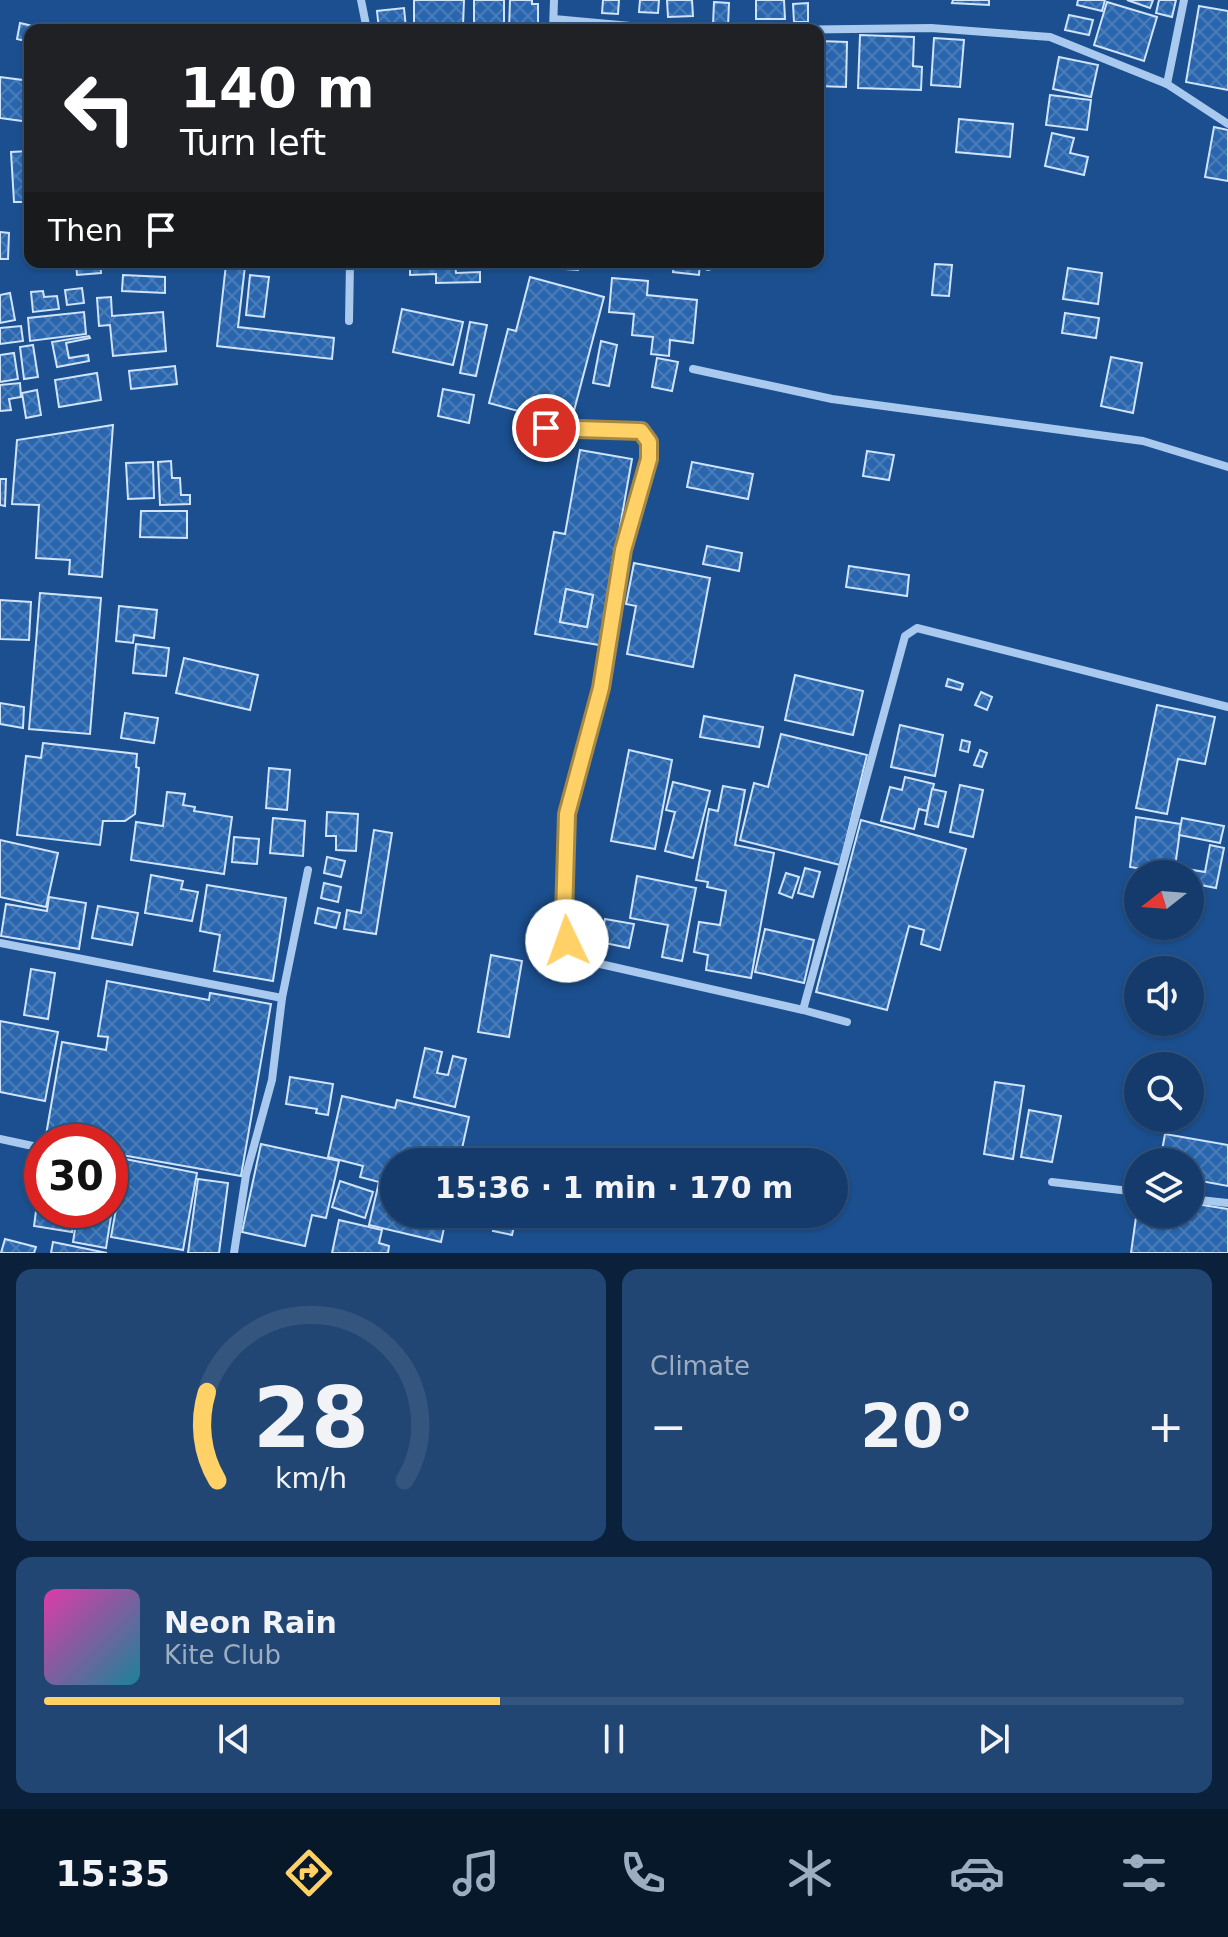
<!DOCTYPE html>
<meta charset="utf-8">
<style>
:root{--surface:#143b6b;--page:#214673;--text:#f1f3f6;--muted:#9dadc1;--line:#33557e;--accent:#ffd166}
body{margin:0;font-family:"DejaVu Sans",sans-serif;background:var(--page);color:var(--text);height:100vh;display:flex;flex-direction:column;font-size:30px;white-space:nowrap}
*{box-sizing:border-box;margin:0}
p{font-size:26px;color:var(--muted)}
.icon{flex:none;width:44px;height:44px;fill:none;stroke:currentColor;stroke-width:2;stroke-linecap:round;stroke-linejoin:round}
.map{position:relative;height:1253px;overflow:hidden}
.drawer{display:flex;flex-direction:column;gap:16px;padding:16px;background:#0b203b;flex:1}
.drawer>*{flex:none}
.hud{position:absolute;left:24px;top:24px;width:800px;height:244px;border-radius:16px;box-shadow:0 2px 6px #0004,0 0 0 2px var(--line);background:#202124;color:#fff;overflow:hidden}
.needle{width:52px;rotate:253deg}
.buttons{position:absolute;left:1124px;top:860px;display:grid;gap:16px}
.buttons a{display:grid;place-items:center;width:80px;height:80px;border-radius:50%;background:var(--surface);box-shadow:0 2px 6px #0004,0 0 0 2px var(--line);font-size:40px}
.speed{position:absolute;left:24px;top:1124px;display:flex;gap:16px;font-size:40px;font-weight:700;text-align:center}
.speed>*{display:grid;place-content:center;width:104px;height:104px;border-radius:50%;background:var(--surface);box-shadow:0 2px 6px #0004,0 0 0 2px var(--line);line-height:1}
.speed .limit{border:12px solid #d22;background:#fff;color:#111}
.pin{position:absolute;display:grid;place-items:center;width:68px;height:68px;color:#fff;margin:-34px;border:4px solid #fff;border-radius:50%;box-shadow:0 2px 8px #0007}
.me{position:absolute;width:88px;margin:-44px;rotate:357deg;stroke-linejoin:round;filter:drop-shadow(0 0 6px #0008)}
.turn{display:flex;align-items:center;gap:28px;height:168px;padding:0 24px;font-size:36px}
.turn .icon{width:104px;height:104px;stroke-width:2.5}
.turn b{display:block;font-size:56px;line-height:68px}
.then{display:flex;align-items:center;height:76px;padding:0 24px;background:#0003;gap:16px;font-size:30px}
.big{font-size:60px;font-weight:800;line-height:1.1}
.drawer .card{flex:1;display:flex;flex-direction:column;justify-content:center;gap:12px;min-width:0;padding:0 28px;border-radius:16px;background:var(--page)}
.drawer .dial{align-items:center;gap:0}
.dial svg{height:208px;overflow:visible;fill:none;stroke:var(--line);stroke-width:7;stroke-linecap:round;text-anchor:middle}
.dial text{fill:var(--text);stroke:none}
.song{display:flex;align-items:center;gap:24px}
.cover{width:96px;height:96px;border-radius:12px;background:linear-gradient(135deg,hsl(320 70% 55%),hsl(190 70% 35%))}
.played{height:8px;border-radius:4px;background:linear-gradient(90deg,var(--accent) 40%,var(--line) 40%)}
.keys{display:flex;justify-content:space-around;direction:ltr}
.heat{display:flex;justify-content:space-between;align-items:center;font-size:44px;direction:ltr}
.drawer .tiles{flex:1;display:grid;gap:16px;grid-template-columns:1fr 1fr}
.card:last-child{grid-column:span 2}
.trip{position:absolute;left:380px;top:1148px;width:468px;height:80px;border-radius:40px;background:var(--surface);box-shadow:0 2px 6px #0004,0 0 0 2px var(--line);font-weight:800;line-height:80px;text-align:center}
.tabs{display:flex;height:128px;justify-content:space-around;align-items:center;background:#08182b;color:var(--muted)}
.tabs .icon{width:56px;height:56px}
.tabs .active{color:var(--accent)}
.tabs b{font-size:36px;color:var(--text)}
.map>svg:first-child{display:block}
</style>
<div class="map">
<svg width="1228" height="1253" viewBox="0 0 1228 1253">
<defs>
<pattern id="building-cross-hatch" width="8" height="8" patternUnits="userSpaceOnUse" patternTransform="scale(2)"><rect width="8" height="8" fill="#2a66ad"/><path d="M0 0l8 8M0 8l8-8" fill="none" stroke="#4a7db9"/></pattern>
</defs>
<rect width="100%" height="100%" fill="#1b4f8f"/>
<!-- building -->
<g fill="url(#building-cross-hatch)" stroke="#cfe3fa" stroke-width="2" fill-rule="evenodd">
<polygon points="414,0 464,0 463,26 414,25"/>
<rect x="474" y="0" width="30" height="30"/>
<polygon points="510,0 532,0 532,4 538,4 538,28 543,30 509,30"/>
<polygon points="603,0 619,0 618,14 602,13"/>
<polygon points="640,0 659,0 658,13 639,12"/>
<polygon points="667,0 692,0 693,16 668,17"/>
<polygon points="756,0 784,0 785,19 756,19"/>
<polygon points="953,0 989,0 989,5 952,3"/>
<polygon points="1078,0 1105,0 1102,11 1077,5"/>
<polygon points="1127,0 1153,0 1150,8"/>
<polygon points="1159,0 1176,0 1172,17 1156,13"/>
<polygon points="714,2 729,3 728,26 713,25"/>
<polygon points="1107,2 1157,17 1144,61 1094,45"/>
<polygon points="808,3 808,22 794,22 793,4"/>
<polygon points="1199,6 1228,11 1228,90 1186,82"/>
<polygon points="404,8 406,28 379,30 377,11"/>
<polygon points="1069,15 1093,20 1089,35 1065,30"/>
<polygon points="20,23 41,28 40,30 30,30 30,42 17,39"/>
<polygon points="580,26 619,29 619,30 579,30"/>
<polygon points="860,35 914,37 913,66 922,67 921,90 858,88"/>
<polygon points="934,38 964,40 960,87 931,85"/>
<polygon points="819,41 847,42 846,87 818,86"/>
<polygon points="1059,57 1098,65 1091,97 1053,89"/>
<polygon points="0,77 30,81 30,122 0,118"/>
<polygon points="1050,95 1091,100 1087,130 1046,125"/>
<polygon points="959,119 1013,124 1010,157 956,152"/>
<polygon points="1214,127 1228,130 1228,181 1205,177"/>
<polygon points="1052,133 1074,138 1070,153 1088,157 1084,175 1045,166"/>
<polygon points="30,151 30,202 14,202 11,152"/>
<polygon points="0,232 9,233 8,259 0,259"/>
<polygon points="76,262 100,262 101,273 77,275"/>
<polygon points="410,262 455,262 456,273 480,272 480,282 436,283 436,274 410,275"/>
<polygon points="551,262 579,262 578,270 551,268"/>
<polygon points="674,262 700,262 699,275 673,272"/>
<polygon points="226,264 245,266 238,327 334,338 332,359 217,346"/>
<polygon points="935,264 952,265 949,296 932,295"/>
<polygon points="1068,268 1102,273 1098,304 1063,299"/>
<polygon points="123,275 165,277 165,293 122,291"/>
<polygon points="250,275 269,277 264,317 246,315"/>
<polygon points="530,277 604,297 571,422 562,420 562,423 489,403 508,329 516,331"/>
<polygon points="612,278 648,281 647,295 697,300 693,343 670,340 669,356 651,354 653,337 632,335 634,314 609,312"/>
<polygon points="82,288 84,303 67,305 65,290"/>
<polygon points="43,291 44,297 57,296 59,309 33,312 31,292"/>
<polygon points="10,293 15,320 0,323 0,295"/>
<polygon points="111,297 112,316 163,312 166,351 113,356 110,325 99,326 97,298"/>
<polygon points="402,309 463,322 453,365 393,352"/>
<polygon points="84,312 86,334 30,341 28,318"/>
<polygon points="1065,313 1099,318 1096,338 1062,333"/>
<polygon points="470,322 487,325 476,376 460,373"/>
<polygon points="21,326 23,341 0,344 0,328"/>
<polygon points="89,336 90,338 66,343 69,358 88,355 89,361 57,367 52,342"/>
<polygon points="601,341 617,345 609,386 593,383"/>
<polygon points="33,345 38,377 24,379 20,347"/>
<polygon points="14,353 18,379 0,382 0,355"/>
<polygon points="1111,357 1142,363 1133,413 1101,406"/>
<polygon points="657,358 678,362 672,391 652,387"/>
<polygon points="175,366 177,384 131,389 129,371"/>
<polygon points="97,373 101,400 59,407 55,380"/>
<polygon points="20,383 21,397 9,399 11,410 0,411 0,385"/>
<polygon points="443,389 474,395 469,423 438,416"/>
<polygon points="37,390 41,415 26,418 22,393"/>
<polygon points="113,425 102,577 69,574 70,560 36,558 39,505 12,504 17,440"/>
<path d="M580,450l52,9 -33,186 -64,-11 19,-102 11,2zM566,589l27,6 -6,32 -27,-5z"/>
<polygon points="867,451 894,455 889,480 863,476"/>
<polygon points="171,461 172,478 180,478 181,495 190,495 190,504 160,505 158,462"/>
<polygon points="153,462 154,498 128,499 126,463"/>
<polygon points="692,462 753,474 748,499 687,487"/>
<polygon points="0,479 6,479 5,506 0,505"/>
<polygon points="141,511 187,511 187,538 140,537"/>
<polygon points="707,546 742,553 739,571 703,564"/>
<polygon points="634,563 710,578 693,667 627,654 636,606 626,604"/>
<polygon points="849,566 909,575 907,596 846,587"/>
<polygon points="566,589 593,595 587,627 560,622"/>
<polygon points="40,593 101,598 90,734 29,729"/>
<polygon points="0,600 31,602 29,640 0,639"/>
<polygon points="119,606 157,610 154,638 134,635 133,643 116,641"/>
<polygon points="136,644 169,648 166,676 133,673"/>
<polygon points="184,658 258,675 250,710 176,693"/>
<polygon points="795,675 863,691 853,735 785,720"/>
<polygon points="948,679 963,684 961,690 946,686"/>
<polygon points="981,692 992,697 987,710 975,705"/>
<polygon points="0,703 24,707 23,728 0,724"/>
<polygon points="1157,705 1215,717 1205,764 1178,759 1167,814 1136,808"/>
<polygon points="125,713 158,718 154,743 121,738"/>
<polygon points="704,716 763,727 759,747 700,737"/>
<polygon points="900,725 943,735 935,776 891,767"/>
<polygon points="781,734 867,755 840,865 740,840 754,783 768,787"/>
<polygon points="962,740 970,742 968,752 960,750"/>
<polygon points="43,743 137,754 136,767 139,768 135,814 125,821 103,821 100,845 17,835 26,756 41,758"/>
<polygon points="629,750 672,760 655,849 611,841"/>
<polygon points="980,750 987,753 982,767 974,765"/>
<polygon points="269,768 290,770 287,810 266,808"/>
<polygon points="905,777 934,784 927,811 919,809 914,829 881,821 890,787 902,790"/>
<polygon points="673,782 710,791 693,858 665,851 675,812 666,810"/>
<polygon points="960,785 983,790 973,837 950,832"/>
<polygon points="723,786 745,790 735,845 774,853 751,978 706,970 708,955 694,952 699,922 720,925 726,891 707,887 708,882 696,880 709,809 718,811"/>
<polygon points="932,789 946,792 938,827 925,824"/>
<polygon points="167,792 185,794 183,805 195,807 194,811 232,817 224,874 131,860 136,822 163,826"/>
<polygon points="327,812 358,814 356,851 336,850 336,836 326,836"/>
<polygon points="1136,817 1181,824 1174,874 1130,867"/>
<polygon points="273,818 305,821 303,856 270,853"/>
<polygon points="1182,818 1224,826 1220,843 1179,835"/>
<polygon points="861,820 966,849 940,950 921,944 924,930 909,926 887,1010 816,992"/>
<polygon points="374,830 392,833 376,934 344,929 347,910 361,913"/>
<polygon points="234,837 259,839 257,864 232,862"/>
<polygon points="0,840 58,853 46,907 0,897"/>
<polygon points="1210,845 1224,848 1216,888 1190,883 1190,874 1180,874 1181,868 1205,872"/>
<polygon points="327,857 345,861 341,877 324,873"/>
<polygon points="805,868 820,872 813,897 798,893"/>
<polygon points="786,873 799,877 792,898 779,893"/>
<polygon points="151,875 183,881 181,889 198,892 192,921 145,913"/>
<polygon points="637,876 696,888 682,961 662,957 668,925 630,918"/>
<polygon points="324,883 341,887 338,902 321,898"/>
<polygon points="207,885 286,898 273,981 214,971 220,935 200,931"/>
<polygon points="49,897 86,903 79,949 1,936 6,904 47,911"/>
<polygon points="98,906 138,913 132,945 92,938"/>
<polygon points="318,908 340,913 336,928 315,923"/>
<polygon points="605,919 634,924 629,948 600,942"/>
<polygon points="765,929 814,940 804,983 755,972"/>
<polygon points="491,955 522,961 509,1037 478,1032"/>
<polygon points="31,969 55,973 48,1019 24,1015"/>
<polygon points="107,981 209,1000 210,993 271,1004 241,1176 110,1153 110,1142 45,1141 62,1042 106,1050 108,1037 98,1036"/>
<polygon points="0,1021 58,1032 45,1101 0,1092"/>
<polygon points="425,1048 442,1052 437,1073 448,1075 453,1056 466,1059 455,1107 414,1097"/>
<polygon points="290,1077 333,1084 328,1115 316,1113 317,1109 286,1104"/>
<polygon points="995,1082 1024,1086 1013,1159 984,1154"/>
<polygon points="342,1096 395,1108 397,1100 469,1117 459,1162 394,1162 394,1214 447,1214 441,1242 369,1225 379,1182 360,1177 363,1166 328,1157"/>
<polygon points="1029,1110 1061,1116 1052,1162 1021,1157"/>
<polygon points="1165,1134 1228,1145 1228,1186 1190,1179 1190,1162 1160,1162"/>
<polygon points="261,1144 339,1161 326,1218 312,1215 305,1246 242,1232"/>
<polygon points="125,1159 197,1173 183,1250 111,1237"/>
<polygon points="41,1171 42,1171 42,1194 37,1193"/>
<polygon points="198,1179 228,1183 219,1253 188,1253"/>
<polygon points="340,1181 373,1192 365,1218 332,1207"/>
<polygon points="38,1196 42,1196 42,1210 76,1210 72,1232 34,1226"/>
<polygon points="110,1203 113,1204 106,1248 73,1242 78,1210 110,1210"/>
<polygon points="1138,1203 1138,1214 1190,1214 1190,1203 1228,1209 1228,1253 1131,1253"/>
<polygon points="484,1214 517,1214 512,1235 493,1231 496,1218"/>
<polygon points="339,1220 382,1230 379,1243 389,1246 388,1253 332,1253"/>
<polygon points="5,1239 36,1247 34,1253 1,1253"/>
<polygon points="53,1242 107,1253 51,1253"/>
</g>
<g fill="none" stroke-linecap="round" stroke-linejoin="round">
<!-- street -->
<g stroke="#a9c9ee" stroke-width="8">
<polyline points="361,0 367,30"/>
<polyline points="554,19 674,30"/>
<polyline points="553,30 554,0"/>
<polyline points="775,30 931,28 1050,37 1167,84 1228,124"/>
<polyline points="1167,84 1184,0"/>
<polyline points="708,267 709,262"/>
<polyline points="349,321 350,262"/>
<polyline points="693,369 832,399 1143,441 1228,467"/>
<polyline points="546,428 641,431 649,442 649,459 623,550 601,688 567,814 564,916 567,941 587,961 803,1010 847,1022"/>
<polyline points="0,943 282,998"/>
<polyline points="803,1010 905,636 917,628 1228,707"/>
<polyline points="0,1139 42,1148"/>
<polyline points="1052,1182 1138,1192"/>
<polyline points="1190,1199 1228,1203"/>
<polyline points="234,1253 246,1175 272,1080 282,998 308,870"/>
</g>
</g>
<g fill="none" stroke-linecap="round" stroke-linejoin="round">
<defs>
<polyline id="route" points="546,428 641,431 649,442 649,459 623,550 601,688 567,814 564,916 567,941"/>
</defs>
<!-- route casing -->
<use href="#route" stroke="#a68842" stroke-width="20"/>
<!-- route -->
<use href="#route" stroke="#ffd166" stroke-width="14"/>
</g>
</svg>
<div class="buttons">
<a><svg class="needle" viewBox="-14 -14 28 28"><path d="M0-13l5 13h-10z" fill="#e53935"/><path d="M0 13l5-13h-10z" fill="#9dadc1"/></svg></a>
<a><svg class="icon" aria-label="sound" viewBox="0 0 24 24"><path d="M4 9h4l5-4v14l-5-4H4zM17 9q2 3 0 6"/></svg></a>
<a><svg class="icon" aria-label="search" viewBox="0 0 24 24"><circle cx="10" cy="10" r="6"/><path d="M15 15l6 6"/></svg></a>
<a><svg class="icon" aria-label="layers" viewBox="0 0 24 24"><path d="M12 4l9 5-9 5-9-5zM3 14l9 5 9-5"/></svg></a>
</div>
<div class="speed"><div class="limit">30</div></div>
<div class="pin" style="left:546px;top:428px;background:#d93025"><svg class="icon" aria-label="arrive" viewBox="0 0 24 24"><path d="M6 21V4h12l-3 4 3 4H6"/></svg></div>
<svg class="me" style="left:567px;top:941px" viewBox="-20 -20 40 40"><circle r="19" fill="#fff"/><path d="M0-13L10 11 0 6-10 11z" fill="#ffd166"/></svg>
<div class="trip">15:36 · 1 min · 170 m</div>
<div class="hud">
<div class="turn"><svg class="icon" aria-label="left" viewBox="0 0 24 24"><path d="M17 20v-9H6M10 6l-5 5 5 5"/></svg><div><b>140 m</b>Turn left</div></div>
<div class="then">Then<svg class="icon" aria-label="arrive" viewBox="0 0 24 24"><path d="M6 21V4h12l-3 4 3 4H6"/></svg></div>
</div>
</div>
<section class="drawer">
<div class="tiles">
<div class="card dial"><svg viewBox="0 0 100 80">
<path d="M14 69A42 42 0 1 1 86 69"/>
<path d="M14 69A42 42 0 0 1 10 35" stroke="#ffd166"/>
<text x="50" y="56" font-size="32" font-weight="700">28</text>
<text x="50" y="72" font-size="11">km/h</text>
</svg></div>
<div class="card"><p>Climate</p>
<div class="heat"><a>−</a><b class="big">20°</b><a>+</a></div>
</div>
<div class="card">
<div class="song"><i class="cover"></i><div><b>Neon Rain</b><p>Kite Club</p></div></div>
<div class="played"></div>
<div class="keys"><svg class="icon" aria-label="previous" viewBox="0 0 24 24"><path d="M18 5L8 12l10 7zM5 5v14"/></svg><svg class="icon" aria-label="pause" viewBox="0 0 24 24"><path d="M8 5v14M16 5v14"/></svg><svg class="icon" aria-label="next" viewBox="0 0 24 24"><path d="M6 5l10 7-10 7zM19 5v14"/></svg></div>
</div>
</div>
</section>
<nav class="tabs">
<b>15:35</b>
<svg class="icon active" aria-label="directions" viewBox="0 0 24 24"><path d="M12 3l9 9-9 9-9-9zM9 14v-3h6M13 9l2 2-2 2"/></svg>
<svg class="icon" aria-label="music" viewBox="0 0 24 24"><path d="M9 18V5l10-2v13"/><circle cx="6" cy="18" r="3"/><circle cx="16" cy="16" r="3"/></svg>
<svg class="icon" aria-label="phone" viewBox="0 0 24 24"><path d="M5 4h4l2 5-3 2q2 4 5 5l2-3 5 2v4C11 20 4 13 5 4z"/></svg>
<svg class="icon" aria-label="climate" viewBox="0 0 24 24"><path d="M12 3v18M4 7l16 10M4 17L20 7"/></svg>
<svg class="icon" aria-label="car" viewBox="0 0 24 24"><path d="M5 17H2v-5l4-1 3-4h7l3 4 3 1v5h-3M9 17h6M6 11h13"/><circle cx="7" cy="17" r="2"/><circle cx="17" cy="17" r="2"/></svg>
<svg class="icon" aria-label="filters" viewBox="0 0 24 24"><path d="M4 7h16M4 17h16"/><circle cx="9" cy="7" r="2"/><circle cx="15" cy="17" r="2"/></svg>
</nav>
